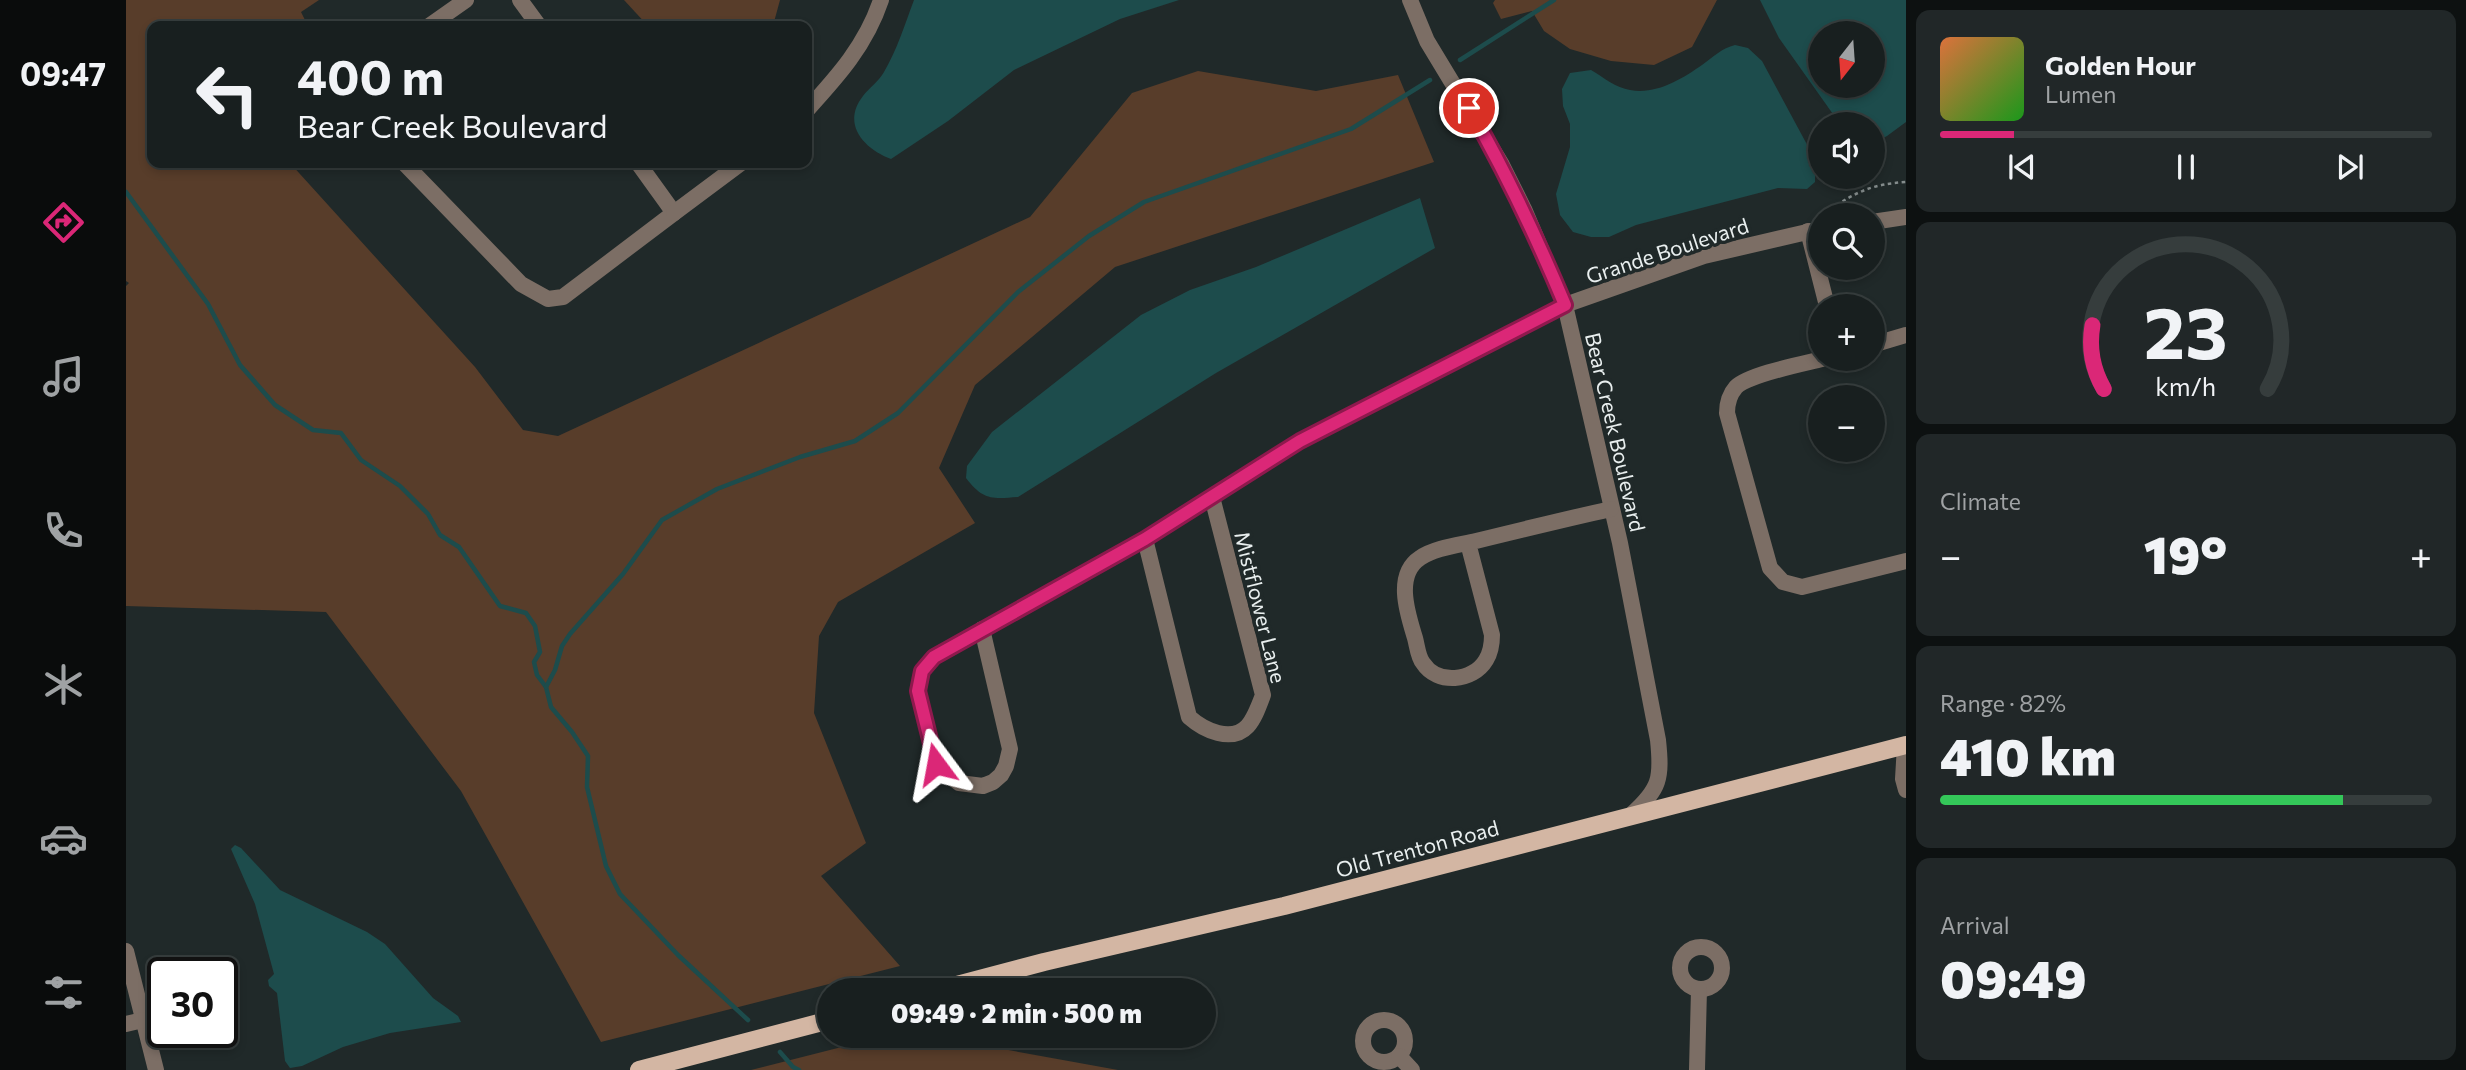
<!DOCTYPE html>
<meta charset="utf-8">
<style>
:root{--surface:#181f1f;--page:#212728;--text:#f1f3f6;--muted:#9fa2a4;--line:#363d3d;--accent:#db2777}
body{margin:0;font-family:Commissioner,sans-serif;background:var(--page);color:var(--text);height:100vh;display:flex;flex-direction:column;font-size:26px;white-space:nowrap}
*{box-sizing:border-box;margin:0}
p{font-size:23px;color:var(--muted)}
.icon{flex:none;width:38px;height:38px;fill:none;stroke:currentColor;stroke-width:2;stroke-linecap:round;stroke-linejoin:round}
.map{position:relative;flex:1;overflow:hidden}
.sheet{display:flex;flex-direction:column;gap:10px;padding:10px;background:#0d1111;width:560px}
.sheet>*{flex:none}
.banner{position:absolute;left:21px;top:21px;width:665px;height:147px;border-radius:14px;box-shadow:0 4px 10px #0003,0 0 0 2px var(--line);background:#181f1f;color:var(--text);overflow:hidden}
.needle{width:46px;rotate:197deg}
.tools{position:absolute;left:1682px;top:21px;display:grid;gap:14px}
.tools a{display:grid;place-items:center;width:77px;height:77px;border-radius:50%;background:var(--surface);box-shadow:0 4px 10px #0003,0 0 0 2px var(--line);font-size:35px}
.speed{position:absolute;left:21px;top:957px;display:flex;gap:14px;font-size:35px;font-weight:700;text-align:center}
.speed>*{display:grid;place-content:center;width:91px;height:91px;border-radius:50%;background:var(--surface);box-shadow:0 4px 10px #0003,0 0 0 2px var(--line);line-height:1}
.speed .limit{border:4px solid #111;border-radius:10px;background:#fff;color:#111}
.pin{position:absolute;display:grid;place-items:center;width:60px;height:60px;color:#fff;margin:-30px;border:4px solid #fff;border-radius:50%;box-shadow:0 2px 7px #0007}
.me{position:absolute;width:77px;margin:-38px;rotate:347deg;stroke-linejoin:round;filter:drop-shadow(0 0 5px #0008)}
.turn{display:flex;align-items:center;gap:24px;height:147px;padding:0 35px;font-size:32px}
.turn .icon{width:91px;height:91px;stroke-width:2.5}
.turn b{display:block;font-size:49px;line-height:60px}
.big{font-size:52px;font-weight:800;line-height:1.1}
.sheet .tile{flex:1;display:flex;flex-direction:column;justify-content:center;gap:10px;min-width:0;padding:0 24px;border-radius:14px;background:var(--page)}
.sheet .dial{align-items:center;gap:0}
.dial svg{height:182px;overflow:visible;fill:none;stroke:var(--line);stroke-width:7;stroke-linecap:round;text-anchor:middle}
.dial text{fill:var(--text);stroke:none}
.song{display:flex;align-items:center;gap:21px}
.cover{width:84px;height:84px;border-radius:10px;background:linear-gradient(135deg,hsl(20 70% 55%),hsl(120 70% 35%))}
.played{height:7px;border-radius:4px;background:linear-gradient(90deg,var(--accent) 15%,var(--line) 15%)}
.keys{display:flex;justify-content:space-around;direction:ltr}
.heat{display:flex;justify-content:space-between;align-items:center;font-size:38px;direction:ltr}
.charge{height:10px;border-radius:5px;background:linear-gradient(90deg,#34c759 82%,var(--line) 0)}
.trip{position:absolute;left:691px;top:978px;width:399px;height:70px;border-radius:35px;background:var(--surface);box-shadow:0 4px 10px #0003,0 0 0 2px var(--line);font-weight:800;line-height:70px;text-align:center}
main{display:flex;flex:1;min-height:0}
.dock{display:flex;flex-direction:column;width:126px;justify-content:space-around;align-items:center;background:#0a0c0c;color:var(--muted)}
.dock .icon{width:49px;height:49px}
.dock .on{color:var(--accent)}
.dock b{font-size:32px;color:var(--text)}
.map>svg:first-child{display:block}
</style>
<main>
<nav class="dock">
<b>09:47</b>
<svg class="icon on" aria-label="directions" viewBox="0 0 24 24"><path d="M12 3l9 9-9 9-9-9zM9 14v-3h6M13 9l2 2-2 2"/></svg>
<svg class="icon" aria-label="music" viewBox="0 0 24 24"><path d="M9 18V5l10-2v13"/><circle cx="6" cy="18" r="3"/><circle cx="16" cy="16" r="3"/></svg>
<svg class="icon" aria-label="phone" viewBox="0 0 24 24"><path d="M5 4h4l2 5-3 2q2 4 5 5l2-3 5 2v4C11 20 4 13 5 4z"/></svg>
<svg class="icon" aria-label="climate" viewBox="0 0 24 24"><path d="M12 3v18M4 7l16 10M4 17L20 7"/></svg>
<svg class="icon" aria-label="car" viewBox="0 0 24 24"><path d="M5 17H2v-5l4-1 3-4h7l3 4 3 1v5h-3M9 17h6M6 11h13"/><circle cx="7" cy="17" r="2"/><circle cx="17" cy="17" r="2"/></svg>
<svg class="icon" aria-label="filters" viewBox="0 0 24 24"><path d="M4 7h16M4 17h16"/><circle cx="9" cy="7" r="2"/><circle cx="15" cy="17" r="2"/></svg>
</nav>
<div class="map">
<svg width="1780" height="1070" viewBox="0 0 1780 1070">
<rect width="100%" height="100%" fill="#202929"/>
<!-- green -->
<g fill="#583d2a">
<polygon points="0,0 193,0 175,12 182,26 26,26 26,163 164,163 349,367 397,430 432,436 904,217 1006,93 1072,71 1190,91 1272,75 1308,162 989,267 849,385 813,468 849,523 712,602 693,636 688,713 740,843 695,876 774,966 475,1042 335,791 200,612 0,606 0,286 3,283 0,281"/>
<polygon points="498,0 654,0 648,22 641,26 522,26"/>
<polygon points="1369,0 1591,0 1566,47 1528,65 1485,61 1444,49 1418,31 1406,11 1375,19 1367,3"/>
<polygon points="759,1036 842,1036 844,1043 992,1070 625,1070"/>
</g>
<!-- water -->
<g fill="#1d4c4c" fill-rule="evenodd">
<path d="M788,0h265l-59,19 -106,51 -66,51 -57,38c-27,-10 -50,-35 -28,-63 6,-8 16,-15 21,-24 13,-22 21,-48 30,-72z"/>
<path d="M1634,0h146v122l-19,14 -14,7 -1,-19h-32l-61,-86zM1694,33h52v53h-52z"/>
<path d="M1609,45l13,3 14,13 49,91 4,17v13l-8,7 -29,-1 -142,37 -27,12h-18l-18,-5 -13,-17 -4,-21 14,-47v-23l-7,-18 -1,-17 8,-16 21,-3c12,7 25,18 39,20 26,5 52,-11 72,-25 11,-8 20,-17 33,-20z"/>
<path d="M1294,198l15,50 -219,125 -198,124c-27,2 -35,3 -52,-19l1,-12 25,-34 149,-117 49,-25 66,-23z"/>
<polygon points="109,845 115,848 154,890 241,932 259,944 307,998 332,1016 335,1022 264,1033 217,1047 176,1066 164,1068 159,1061 151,993 143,986 142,980 148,974 129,904 105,849"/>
</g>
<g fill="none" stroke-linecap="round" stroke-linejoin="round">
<!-- stream -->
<g stroke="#1d4c4c" stroke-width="4.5">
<polyline points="1334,60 1428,0"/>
<polyline points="0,192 82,304 114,365 149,405 187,430 215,433 235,460 274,486 302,514 314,535 333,547 374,606 400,613 409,626 414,652 408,662 411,675 420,687 425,707 446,732 462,756 461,787 480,866 494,894 552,955 622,1020"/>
<polyline points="420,687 429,670 436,646 444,634 497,574 536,520 591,489 674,457 729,441 772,413 892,292 963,236 1018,202 1225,129 1304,80"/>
<polyline points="654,1052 667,1067 673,1070"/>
</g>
<!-- path -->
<path stroke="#848c8c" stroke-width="2.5" stroke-dasharray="3.5 3.5" stroke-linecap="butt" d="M1703,215v-5c27,-18 43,-26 77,-28"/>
<!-- minor -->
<g stroke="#7c6e65" stroke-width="16">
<polyline points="394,0 413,26"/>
<path d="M1284,0l17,41 75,124 22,44 41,96 55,238 38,197c4,38 2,49 -26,74"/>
<polyline points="303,26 340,0"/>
<path d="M681,110c31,-34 59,-65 74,-110"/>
<polyline points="278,163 395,284 422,299 437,297 548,213 512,163"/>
<polyline points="548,213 615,163"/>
<polyline points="1746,222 1780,217"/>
<polyline points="1682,231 1701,306"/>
<polyline points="1746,345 1780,335"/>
<path d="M1696,359c-20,5 -72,15 -86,28 -7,8 -9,16 -9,26l43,155 13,14 19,5 104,-26"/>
<path d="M1019,539l44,178c9,8 17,13 29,16 29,7 36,-14 45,-38l-51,-198"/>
<path d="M1342,543l24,92c0,9 -1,17 -6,25 -13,22 -49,25 -63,3 -5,-6 -6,-18 -8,-25 -7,-23 -21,-63 5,-80 14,-10 39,-13 56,-17 45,-11 90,-22 135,-32"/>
<polyline points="856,629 884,749 880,766 875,775 867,782 857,786 833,783 810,764 792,691 796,671 808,657 1019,539 1174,441 1439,305 1578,256 1694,229"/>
<polyline points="1779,745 1777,779 1780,790"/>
<circle cx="1575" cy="968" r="21"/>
<polyline points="0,951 30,1070"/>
<circle cx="1258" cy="1041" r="21"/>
<polyline points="0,1024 17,1020"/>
<polyline points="1273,1056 1286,1070"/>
<polyline points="1571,1070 1573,989"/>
</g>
<!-- major -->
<g stroke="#d3b6a3" stroke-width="18">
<polyline points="812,990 918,962 1158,906 1780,745"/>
<polyline points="513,1070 704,1020"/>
</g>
</g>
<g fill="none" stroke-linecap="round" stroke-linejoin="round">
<defs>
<path id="route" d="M810,764l-18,-73 4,-20 12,-14 211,-118 155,-98 265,-136c-29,-69 -58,-131 -96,-197"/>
</defs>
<!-- route casing -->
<use href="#route" stroke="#8e194d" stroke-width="18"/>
<!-- route -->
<use href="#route" stroke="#db2777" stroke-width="12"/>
</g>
<g text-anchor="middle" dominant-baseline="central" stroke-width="7" stroke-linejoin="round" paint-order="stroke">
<!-- street labels -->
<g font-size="21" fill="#e9efef" stroke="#202929">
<text transform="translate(1541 250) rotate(-18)">Grande Boulevard</text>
<text transform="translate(1490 432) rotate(77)">Bear Creek Boulevard</text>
<text transform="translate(1135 607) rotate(76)">Mistflower Lane</text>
<text transform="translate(1291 848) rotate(-15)">Old Trenton Road</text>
</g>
</g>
</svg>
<div class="tools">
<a><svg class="needle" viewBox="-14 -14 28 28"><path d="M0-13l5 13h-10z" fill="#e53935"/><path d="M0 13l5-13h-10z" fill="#9fa2a4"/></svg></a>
<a><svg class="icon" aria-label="sound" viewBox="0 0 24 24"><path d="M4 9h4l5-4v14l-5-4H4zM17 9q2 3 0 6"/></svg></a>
<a><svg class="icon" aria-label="search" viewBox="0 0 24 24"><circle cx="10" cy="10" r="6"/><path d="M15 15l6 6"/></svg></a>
<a>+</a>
<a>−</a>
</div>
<div class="speed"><div class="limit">30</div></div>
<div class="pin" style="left:1343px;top:108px;background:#d93025"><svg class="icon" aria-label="arrive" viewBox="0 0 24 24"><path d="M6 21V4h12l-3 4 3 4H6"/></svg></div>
<svg class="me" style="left:810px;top:764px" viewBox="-20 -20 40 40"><path d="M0-17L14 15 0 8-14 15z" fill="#db2777" stroke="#fff" stroke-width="4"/></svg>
<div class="trip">09:49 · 2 min · 500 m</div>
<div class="banner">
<div class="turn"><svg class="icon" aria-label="left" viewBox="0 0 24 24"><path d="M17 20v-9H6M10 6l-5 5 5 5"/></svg><div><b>400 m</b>Bear Creek Boulevard</div></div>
</div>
</div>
<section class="sheet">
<div class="tile">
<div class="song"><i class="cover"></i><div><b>Golden Hour</b><p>Lumen</p></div></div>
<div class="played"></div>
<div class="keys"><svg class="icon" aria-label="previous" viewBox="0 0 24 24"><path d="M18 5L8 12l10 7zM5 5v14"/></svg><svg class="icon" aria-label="pause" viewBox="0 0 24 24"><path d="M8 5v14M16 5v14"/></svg><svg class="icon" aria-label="next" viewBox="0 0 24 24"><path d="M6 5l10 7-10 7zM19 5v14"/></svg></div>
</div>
<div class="tile dial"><svg viewBox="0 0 100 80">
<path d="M14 69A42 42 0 1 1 86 69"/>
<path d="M14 69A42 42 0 0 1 9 41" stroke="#db2777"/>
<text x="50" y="56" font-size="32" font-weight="700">23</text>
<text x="50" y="72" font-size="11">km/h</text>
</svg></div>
<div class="tile"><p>Climate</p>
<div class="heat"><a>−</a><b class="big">19°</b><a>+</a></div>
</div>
<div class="tile"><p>Range · 82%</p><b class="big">410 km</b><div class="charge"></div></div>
<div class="tile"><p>Arrival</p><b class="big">09:49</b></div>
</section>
</main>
